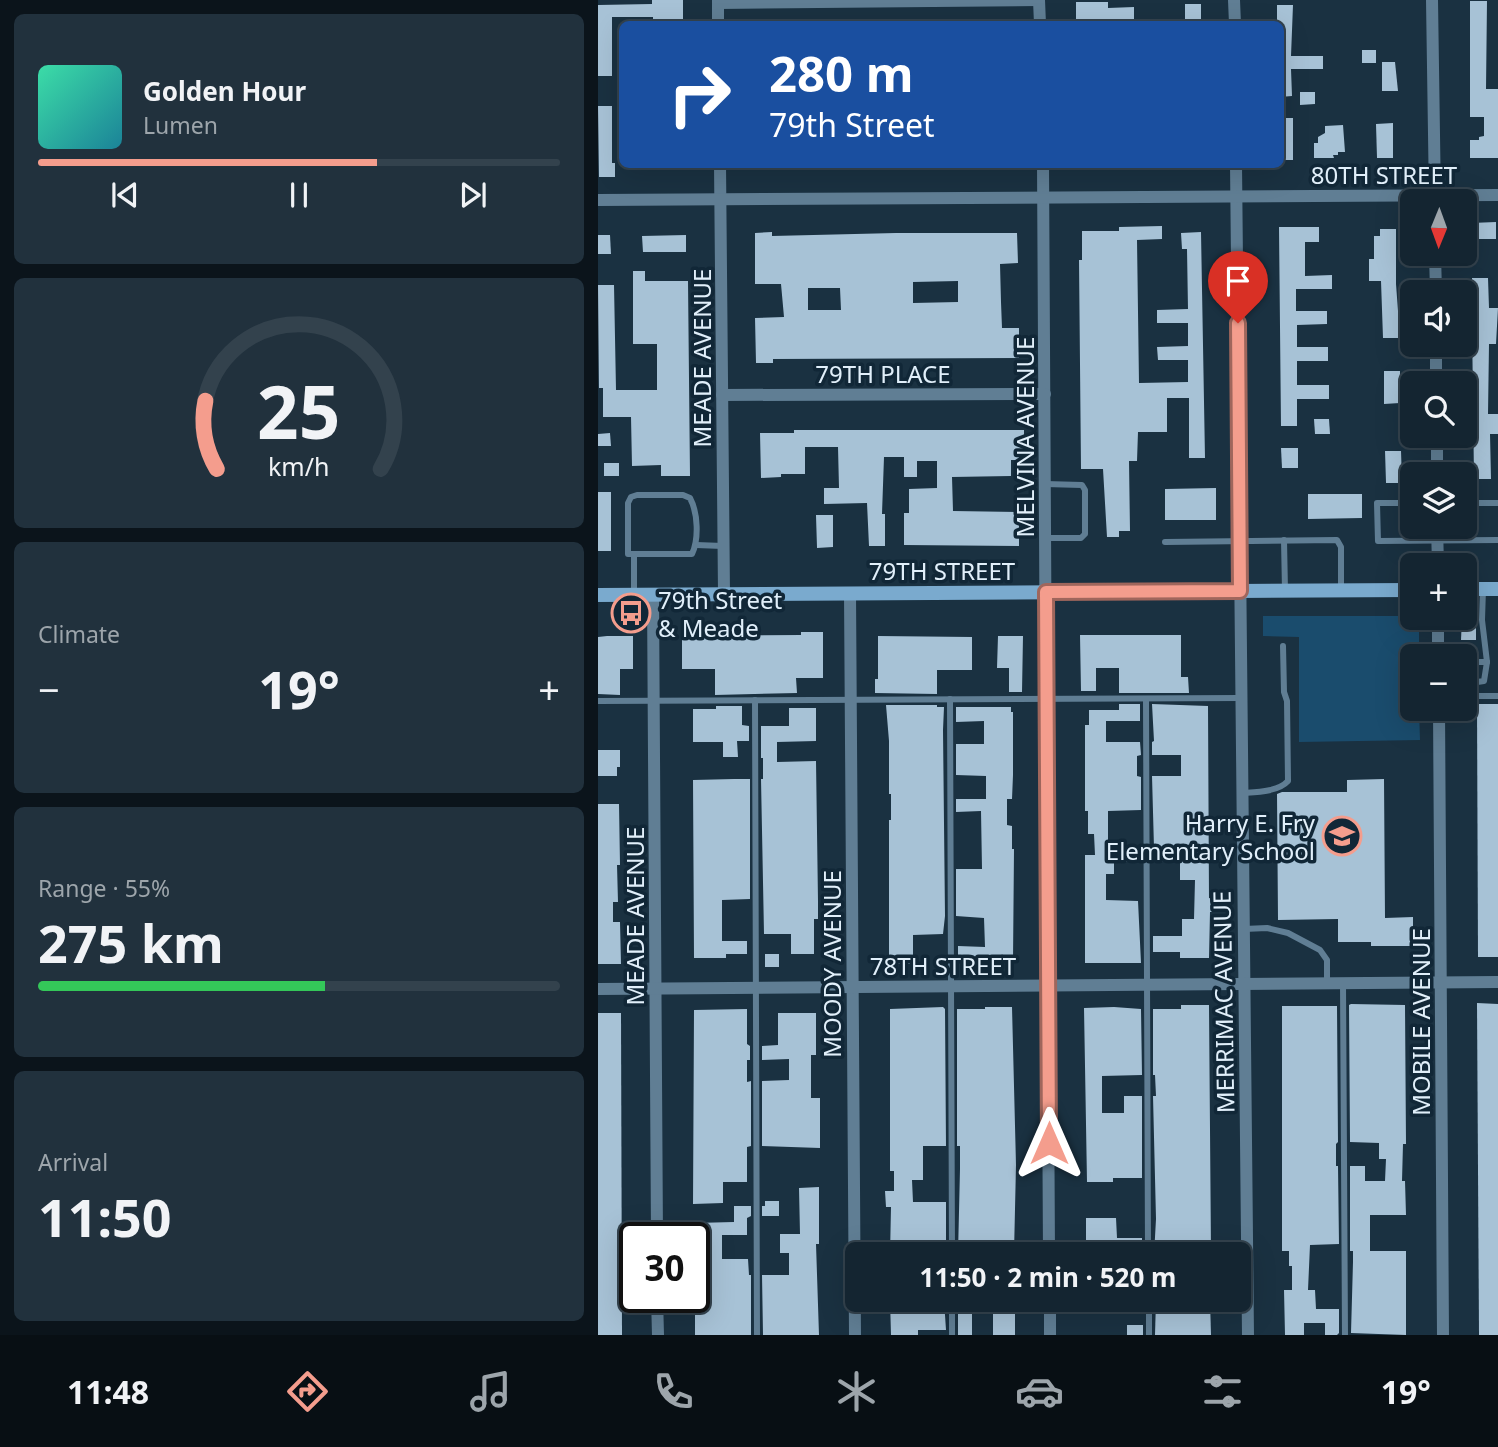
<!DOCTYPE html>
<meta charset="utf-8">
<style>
:root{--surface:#142531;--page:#21313d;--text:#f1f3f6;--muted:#9da5ab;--line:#33424d;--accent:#f49d8d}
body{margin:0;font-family:"Noto Sans",sans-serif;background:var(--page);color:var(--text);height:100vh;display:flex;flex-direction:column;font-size:26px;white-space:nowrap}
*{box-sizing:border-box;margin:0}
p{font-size:23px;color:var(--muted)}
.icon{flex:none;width:38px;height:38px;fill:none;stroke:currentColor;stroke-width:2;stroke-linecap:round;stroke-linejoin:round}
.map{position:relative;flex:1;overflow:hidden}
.details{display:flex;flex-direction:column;gap:14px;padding:14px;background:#0b141b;width:598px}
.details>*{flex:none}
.guide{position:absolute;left:21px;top:21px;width:665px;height:147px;border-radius:10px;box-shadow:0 7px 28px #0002,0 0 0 2px var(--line);background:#1a4fa0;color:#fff;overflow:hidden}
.needle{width:46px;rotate:181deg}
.tools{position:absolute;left:802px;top:189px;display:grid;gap:14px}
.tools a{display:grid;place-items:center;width:77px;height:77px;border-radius:10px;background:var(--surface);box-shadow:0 7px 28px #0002,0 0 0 2px var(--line);font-size:35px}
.speed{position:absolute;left:21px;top:1222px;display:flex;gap:14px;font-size:35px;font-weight:700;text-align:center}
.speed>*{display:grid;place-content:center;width:91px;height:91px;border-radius:50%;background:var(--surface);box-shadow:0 7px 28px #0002,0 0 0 2px var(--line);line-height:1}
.speed .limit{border:4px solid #111;border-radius:10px;background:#fff;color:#111}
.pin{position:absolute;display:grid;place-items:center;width:60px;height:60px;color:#fff;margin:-72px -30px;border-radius:50% 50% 50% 0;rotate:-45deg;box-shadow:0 0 7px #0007}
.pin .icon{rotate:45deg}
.me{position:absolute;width:77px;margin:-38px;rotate:0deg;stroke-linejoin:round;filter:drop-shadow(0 0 5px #0008)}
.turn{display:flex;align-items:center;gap:24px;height:147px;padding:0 35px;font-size:32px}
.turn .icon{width:91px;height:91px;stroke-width:2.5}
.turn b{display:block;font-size:49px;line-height:60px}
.big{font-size:52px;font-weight:700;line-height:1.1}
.details .tile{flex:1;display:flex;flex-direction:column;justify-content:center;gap:10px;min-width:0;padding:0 24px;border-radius:10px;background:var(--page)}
.details .dial{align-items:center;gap:0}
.dial svg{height:182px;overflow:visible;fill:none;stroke:var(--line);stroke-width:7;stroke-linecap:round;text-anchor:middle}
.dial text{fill:var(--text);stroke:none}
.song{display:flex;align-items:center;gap:21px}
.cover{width:84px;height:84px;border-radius:10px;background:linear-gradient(135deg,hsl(160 70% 55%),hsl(190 70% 35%))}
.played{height:7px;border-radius:4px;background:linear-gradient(90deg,var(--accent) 65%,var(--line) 65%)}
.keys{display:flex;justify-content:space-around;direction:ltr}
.heat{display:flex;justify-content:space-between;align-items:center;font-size:38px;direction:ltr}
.charge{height:10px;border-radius:5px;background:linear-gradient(90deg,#34c759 55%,var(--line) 0)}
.trip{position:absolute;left:247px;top:1242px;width:406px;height:70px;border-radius:10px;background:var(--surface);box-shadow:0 7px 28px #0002,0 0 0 2px var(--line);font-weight:700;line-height:70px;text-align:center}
.dock{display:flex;height:112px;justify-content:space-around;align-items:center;background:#080f14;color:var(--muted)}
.dock .icon{width:49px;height:49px}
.dock .active{color:var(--accent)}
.dock b{font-size:32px;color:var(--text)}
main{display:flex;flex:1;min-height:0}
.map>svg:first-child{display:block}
</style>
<main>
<section class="details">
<div class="tile">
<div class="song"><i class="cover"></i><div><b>Golden Hour</b><p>Lumen</p></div></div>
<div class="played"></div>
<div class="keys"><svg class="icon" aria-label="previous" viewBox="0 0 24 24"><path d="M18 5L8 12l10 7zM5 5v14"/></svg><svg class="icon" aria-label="pause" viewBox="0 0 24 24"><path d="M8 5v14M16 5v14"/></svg><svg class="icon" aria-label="next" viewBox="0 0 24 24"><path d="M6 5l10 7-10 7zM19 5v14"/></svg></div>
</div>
<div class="tile dial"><svg viewBox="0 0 100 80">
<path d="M14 69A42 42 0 1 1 86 69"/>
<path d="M14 69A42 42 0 0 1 9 39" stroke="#f49d8d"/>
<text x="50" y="56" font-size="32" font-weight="700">25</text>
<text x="50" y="72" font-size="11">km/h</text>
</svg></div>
<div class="tile"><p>Climate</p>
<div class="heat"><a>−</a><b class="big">19°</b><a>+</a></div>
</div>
<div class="tile"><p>Range · 55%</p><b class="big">275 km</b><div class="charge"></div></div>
<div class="tile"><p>Arrival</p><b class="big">11:50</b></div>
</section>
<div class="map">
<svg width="900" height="1335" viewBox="0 0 900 1335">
<rect width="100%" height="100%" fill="#1a3141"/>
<!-- green -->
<polygon fill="#1a4c6d" points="665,616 814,616 814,618 821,618 821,656 814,656 814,709 821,709 822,740 701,742 701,637 665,636"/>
<!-- building -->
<g fill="#a7c2d6" fill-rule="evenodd">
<polygon points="54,0 85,0 85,24 55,24 55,17 14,17 14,76 0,76 0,5 54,4"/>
<polygon points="872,1 889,1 888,89 900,89 900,158 872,158 872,140 881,140 881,137 886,136 886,117 872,117"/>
<polygon points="478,2 510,2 510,8 536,7 536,21 510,21 510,24 478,24"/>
<rect x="587" y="4" width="16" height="20"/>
<polygon points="679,5 695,5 693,56 725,56 725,69 693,69 694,96 682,97 682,24 679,24"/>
<rect x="764" y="50" width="14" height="13"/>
<polygon points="784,62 797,62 800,91 784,91"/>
<polygon points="702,92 717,92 717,104 702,105"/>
<polygon points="0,106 14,106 14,163 17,163 17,177 1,177"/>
<rect x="682" y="118" width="13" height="42"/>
<polygon points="795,123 795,158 779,158 778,124"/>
<polygon points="745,125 747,152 740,152 740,155 735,155 736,158 716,158 716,143 720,143 720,137 727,133 727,126"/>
<polygon points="898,222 898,239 874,239 873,223"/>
<polygon points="564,226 564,239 539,240 541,383 590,382 590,360 560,360 559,347 590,346 590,323 559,323 559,310 590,309 589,249 584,249 583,233 603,232 607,458 591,458 591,398 569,398 569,432 540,432 539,461 531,461 532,531 521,531 521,537 509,537 505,469 483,469 481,260 484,260 484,231 521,231 521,227"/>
<polygon points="681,227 721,227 721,242 707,242 707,276 734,275 734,289 698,289 698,311 729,311 729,324 699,325 699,347 730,347 730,361 699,361 699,385 731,385 731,399 699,399 699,426 683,426"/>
<polygon points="782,229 798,229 798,284 800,311 803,311 800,338 785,338 783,281 771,281 771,259 776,259 776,236 782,236"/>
<path d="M174,232v4l124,-3h121l1,30 -18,1 1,38 1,26h17v30l-246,1v4h-17l-1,-45 29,-1 -3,-33h-26v-51zM360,281v21l-45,1v-21zM210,288h32l1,22h-33z"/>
<polygon points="0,235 12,235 13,254 0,254"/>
<polygon points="88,235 88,252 45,252 44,236"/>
<polygon points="35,271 47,271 47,281 90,281 92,476 63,476 63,465 34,466 33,417 5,417 5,388 1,388 0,285 16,285 18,390 59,390 59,344 35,344"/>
<polygon points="874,278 890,278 891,308 900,308 898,344 891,344 890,414 900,414 900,434 892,434 893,479 876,479 874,322 879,322 879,299 874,299"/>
<polygon points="786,371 802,371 802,403 786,404"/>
<polygon points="716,419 731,419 732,434 717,434"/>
<polygon points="196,430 426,430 426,460 413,460 413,476 354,477 355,511 421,512 421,546 306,545 306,513 311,513 311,489 339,488 339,461 319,461 319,477 306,477 306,457 286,457 284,514 287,514 287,546 271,546 269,503 226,504 226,488 241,488 240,447 207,447 207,474 183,474 183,477 163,478 162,433 196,433"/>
<polygon points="12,433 13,446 0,446 0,434"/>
<polygon points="683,448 700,448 700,468 684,468"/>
<polygon points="787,451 803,451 804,483 788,483"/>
<rect x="6" y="463" width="15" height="13"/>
<polygon points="618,488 618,520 567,520 567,489"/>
<rect x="0" y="492" width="13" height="59"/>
<polygon points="710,494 764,494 764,518 710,519"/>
<polygon points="218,515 235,515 235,547 219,548"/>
<polygon points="864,618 878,618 878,640 863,640"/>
<polygon points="203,632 225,632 225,678 198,678 199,693 117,695 117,669 84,669 84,636 203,635"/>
<polygon points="482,635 583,635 583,677 590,677 591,693 521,693 521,668 498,668 498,691 483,691"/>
<polygon points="9,636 35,636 35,669 22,669 22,695 0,694 0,637"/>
<polygon points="280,636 374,637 374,670 339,670 339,694 277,693 277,679 280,679"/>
<polygon points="400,636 425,636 424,692 411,692 411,668 399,668"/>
<polygon points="521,704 542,704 542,721 508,721 508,742 542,742 543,755 539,756 539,776 543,777 543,810 510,811 510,848 543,848 543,861 516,862 516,874 508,874 508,900 540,901 543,963 487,963 487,855 497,855 496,834 490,834 490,811 487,811 487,725 491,725 491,710 521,710"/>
<polygon points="554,704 610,706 611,898 615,899 615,912 612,912 611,958 582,958 582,952 555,952 555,936 584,936 584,919 596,919 597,880 582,880 582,862 554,861 554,848 556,848 554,776 583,776 583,755 554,755 554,742 556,741"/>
<polygon points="879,704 900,704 900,957 880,957"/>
<polygon points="288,705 339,705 339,707 346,707 345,730 347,916 345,934 315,935 315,964 291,964 291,820 293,820 293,794 291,794 291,741"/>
<polygon points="118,706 144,706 144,725 151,726 151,741 139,741 140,757 125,757 125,742 95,742 95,709 118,709"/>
<polygon points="358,707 413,707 413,712 415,712 415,775 414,799 409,799 409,825 414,826 414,849 416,849 415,961 388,961 388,958 360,960 360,946 387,947 386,918 358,916 358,869 384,869 383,811 358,812 358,799 388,799 388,776 358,775 358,744 386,744 386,721 358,722"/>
<polygon points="191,708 218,708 218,741 179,742 179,762 218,761 220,901 220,919 216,919 216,954 193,954 193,934 166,934 163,779 165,779 165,758 163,758 163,726 191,726"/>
<polygon points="0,750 22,750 22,767 19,767 19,776 0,776"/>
<polygon points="136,779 152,779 152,899 124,900 124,941 149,941 149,954 128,954 128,958 96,958 95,780"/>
<polygon points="786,779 787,918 815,917 815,946 773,946 773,942 740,942 740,919 680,920 679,794 684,792 749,792 749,780"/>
<polygon points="0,804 21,804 22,865 19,865 20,902 15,902 15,922 22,922 23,964 0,964"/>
<rect x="167" y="954" width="14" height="13"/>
<polygon points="879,1003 900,1004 900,1335 881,1335"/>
<polygon points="753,1004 807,1005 808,1144 805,1144 804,1181 807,1181 808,1215 772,1215 772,1251 808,1251 808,1335 753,1333 755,1262 755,1251 752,1251 752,1166 767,1166 767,1181 787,1181 788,1159 781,1159 781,1143 752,1142 751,1005"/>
<polygon points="583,1005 611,1005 613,1252 572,1252 572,1255 556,1255 558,1219 555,1096 558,1096 557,1075 555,1075 555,1009 583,1009"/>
<polygon points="684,1006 739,1006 740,1142 738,1144 738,1166 740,1166 741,1244 712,1245 710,1290 717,1290 718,1309 741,1309 741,1333 739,1335 727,1335 727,1323 706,1323 706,1335 687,1335 686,1290 694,1290 694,1266 691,1266 691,1251 684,1251"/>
<polygon points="345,1007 347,1009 348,1146 325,1146 325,1180 314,1180 315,1202 348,1202 348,1254 292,1255 293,1207 288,1207 287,1191 296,1191 296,1171 292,1171 292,1009"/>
<polygon points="387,1007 414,1007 418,1165 416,1253 360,1254 362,1169 362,1146 359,1146 359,1009 387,1009"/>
<polygon points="516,1007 543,1009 544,1075 504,1076 504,1113 526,1113 526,1096 544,1096 544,1178 515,1178 515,1182 489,1182 486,1008"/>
<polygon points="149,1009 149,1044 152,1046 152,1060 149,1060 149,1082 153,1081 153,1146 149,1147 149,1182 125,1182 125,1203 95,1204 96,1010"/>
<polygon points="0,1013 23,1013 24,1335 0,1335"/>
<polygon points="180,1013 218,1013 218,1055 213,1055 213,1098 222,1098 222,1148 164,1146 164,1081 191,1080 191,1059 164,1060 164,1046 180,1045"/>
<polygon points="221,1187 221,1244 218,1244 221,1335 165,1335 164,1275 191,1275 191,1253 182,1253 182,1234 202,1234 201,1188"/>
<polygon points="167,1201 181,1201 181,1216 164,1216 164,1206 167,1206"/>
<polygon points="136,1206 153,1206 153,1216 149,1218 149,1235 124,1235 124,1259 150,1259 151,1275 153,1275 153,1335 97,1335 97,1223 136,1222"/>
<polygon points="488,1218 518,1218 519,1238 544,1238 544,1255 488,1255"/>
<polygon points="292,1300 346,1300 348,1330 320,1330 320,1335 293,1335"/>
<rect x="395" y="1300" width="22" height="35"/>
<polygon points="558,1300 612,1300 613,1335 557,1335"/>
<rect x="360" y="1309" width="14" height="26"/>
<rect x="529" y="1325" width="16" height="10"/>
</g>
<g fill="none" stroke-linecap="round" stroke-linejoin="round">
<!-- service -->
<g stroke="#607e94" stroke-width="6">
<polyline points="447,484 484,485 487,490 487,534 483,538 448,538"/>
<path d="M39,495h46l7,3c8,15 9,41 2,56h-64v-51l3,-6z"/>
<polyline points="814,503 779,503 780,541 900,540"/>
<polyline points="866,503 900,503"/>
<polyline points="686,540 687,591"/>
<polyline points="567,542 739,540 743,547 743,590"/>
<polyline points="98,545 125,546"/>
<polyline points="36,594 36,554"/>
<polyline points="866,662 889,662 884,620 885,589"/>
<polyline points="866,684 886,681 889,662"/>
<polyline points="866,696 900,696"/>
<polyline points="352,699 354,1255"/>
<polyline points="548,699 550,1255"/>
<polyline points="157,700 159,1335"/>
<polyline points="0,701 643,698"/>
<path d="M644,793c14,-1 36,-1 46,-12l-1,-80 -3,-9 -1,-46"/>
<polyline points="646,929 669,928 690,933 722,950 729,960 729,983"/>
<polyline points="745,983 747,1335"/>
<polyline points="354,1300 354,1335"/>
<polyline points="551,1300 551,1335"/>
</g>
<!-- minor -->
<g stroke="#607e94" stroke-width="12">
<polyline points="120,0 120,24"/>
<polyline points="441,0 442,24"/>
<polyline points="636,0 637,24"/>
<polyline points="834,0 837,201"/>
<polyline points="120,3 441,0"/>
<polyline points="122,164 126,594"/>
<polyline points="445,164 451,1255"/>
<polyline points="638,164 650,1335"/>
<polyline points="0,200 900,195"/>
<polyline points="837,254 838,292"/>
<polyline points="838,345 838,383"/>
<polyline points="124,395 447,394"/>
<polyline points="839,436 839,474"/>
<polyline points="839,527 840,565"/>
<polyline points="252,593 257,1335"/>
<polyline points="55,594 59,1237"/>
<polyline points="840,618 840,656"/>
<polyline points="841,709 845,1335"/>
<polyline points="0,989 900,982"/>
<polyline points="59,1297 60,1335"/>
<polyline points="452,1300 452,1335"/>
</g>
<!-- secondary -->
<g stroke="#7aaace" stroke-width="14">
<polyline points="866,589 900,589"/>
<polyline points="0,595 814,590"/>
</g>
</g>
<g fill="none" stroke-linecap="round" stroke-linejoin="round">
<defs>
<polyline id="route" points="451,1143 448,592 642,591 640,323"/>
</defs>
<!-- route casing -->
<use href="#route" stroke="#9f665c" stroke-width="18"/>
<!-- route -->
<use href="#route" stroke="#f49d8d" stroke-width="12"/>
</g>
<!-- icons -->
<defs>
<symbol id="bus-ring" viewBox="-11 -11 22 22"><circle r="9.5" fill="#112737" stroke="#f49d8d" stroke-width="1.5"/><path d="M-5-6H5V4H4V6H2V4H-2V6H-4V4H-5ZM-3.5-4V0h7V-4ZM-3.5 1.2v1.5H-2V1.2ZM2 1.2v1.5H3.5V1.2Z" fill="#f49d8d"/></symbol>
<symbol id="school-ring" viewBox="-11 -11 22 22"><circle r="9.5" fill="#112737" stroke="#f49d8d" stroke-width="1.5"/><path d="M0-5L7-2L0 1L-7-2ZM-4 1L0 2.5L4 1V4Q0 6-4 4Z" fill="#f49d8d"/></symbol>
</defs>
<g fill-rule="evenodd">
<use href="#bus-ring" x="11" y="591" width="44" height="44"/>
<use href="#school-ring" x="722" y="814" width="44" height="44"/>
</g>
<g text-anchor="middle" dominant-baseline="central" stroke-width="7" stroke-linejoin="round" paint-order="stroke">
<!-- street labels -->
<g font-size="24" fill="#e1effa" stroke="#112737">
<text x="786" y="174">80TH STREET</text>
<text transform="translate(103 358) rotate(-90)">MEADE AVENUE</text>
<text x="285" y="373">79TH PLACE</text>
<text transform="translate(426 437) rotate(-90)">MELVINA AVENUE</text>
<text x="344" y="570">79TH STREET</text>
<text transform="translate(36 916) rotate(-90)">MEADE AVENUE</text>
<text transform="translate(233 964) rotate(-90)">MOODY AVENUE</text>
<text x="345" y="965">78TH STREET</text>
<text transform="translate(625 1002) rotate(-91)">MERRIMAC AVENUE</text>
<text transform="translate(822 1022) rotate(-90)">MOBILE AVENUE</text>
</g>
<!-- poi labels -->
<g font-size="24" fill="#e1effa" stroke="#112737" text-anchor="start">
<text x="60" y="599">79th Street<tspan x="60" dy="28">&amp; Meade</tspan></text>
<text x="717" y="822" text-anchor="end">Harry E. Fry<tspan x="717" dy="28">Elementary School</tspan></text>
</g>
</g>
</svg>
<div class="tools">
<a><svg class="needle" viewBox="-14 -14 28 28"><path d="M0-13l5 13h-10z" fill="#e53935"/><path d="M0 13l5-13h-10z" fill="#9da5ab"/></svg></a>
<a><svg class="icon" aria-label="sound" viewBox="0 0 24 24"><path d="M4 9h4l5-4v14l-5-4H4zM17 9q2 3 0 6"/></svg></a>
<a><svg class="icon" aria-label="search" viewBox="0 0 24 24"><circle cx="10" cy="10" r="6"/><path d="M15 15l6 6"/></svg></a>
<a><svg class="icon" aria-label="layers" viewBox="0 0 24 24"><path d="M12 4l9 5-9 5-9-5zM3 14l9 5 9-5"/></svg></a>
<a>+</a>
<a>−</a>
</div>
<div class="speed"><div class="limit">30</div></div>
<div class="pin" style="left:640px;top:323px;background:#d93025"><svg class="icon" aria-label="arrive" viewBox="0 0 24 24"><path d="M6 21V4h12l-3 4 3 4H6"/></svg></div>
<svg class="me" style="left:451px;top:1143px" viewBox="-20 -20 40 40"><path d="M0-17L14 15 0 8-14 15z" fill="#f49d8d" stroke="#fff" stroke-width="4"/></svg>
<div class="trip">11:50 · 2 min · 520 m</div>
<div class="guide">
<div class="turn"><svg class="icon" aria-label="right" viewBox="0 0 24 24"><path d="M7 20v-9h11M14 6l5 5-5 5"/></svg><div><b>280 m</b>79th Street</div></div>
</div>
</div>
</main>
<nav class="dock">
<b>11:48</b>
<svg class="icon active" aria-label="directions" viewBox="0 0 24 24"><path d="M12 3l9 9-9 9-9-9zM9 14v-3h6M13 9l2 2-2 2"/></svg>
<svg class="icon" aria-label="music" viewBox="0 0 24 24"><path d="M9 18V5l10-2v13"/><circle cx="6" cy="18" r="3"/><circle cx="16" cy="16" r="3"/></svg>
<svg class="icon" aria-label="phone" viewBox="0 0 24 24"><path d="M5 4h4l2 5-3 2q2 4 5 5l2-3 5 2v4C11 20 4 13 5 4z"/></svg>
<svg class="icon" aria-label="climate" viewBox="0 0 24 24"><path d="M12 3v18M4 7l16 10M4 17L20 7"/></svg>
<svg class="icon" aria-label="car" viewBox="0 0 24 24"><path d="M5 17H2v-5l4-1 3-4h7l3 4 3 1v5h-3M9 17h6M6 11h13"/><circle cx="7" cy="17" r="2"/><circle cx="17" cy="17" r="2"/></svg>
<svg class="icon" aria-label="filters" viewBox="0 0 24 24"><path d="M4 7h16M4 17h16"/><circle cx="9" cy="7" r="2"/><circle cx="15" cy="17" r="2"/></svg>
<b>19°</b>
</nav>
